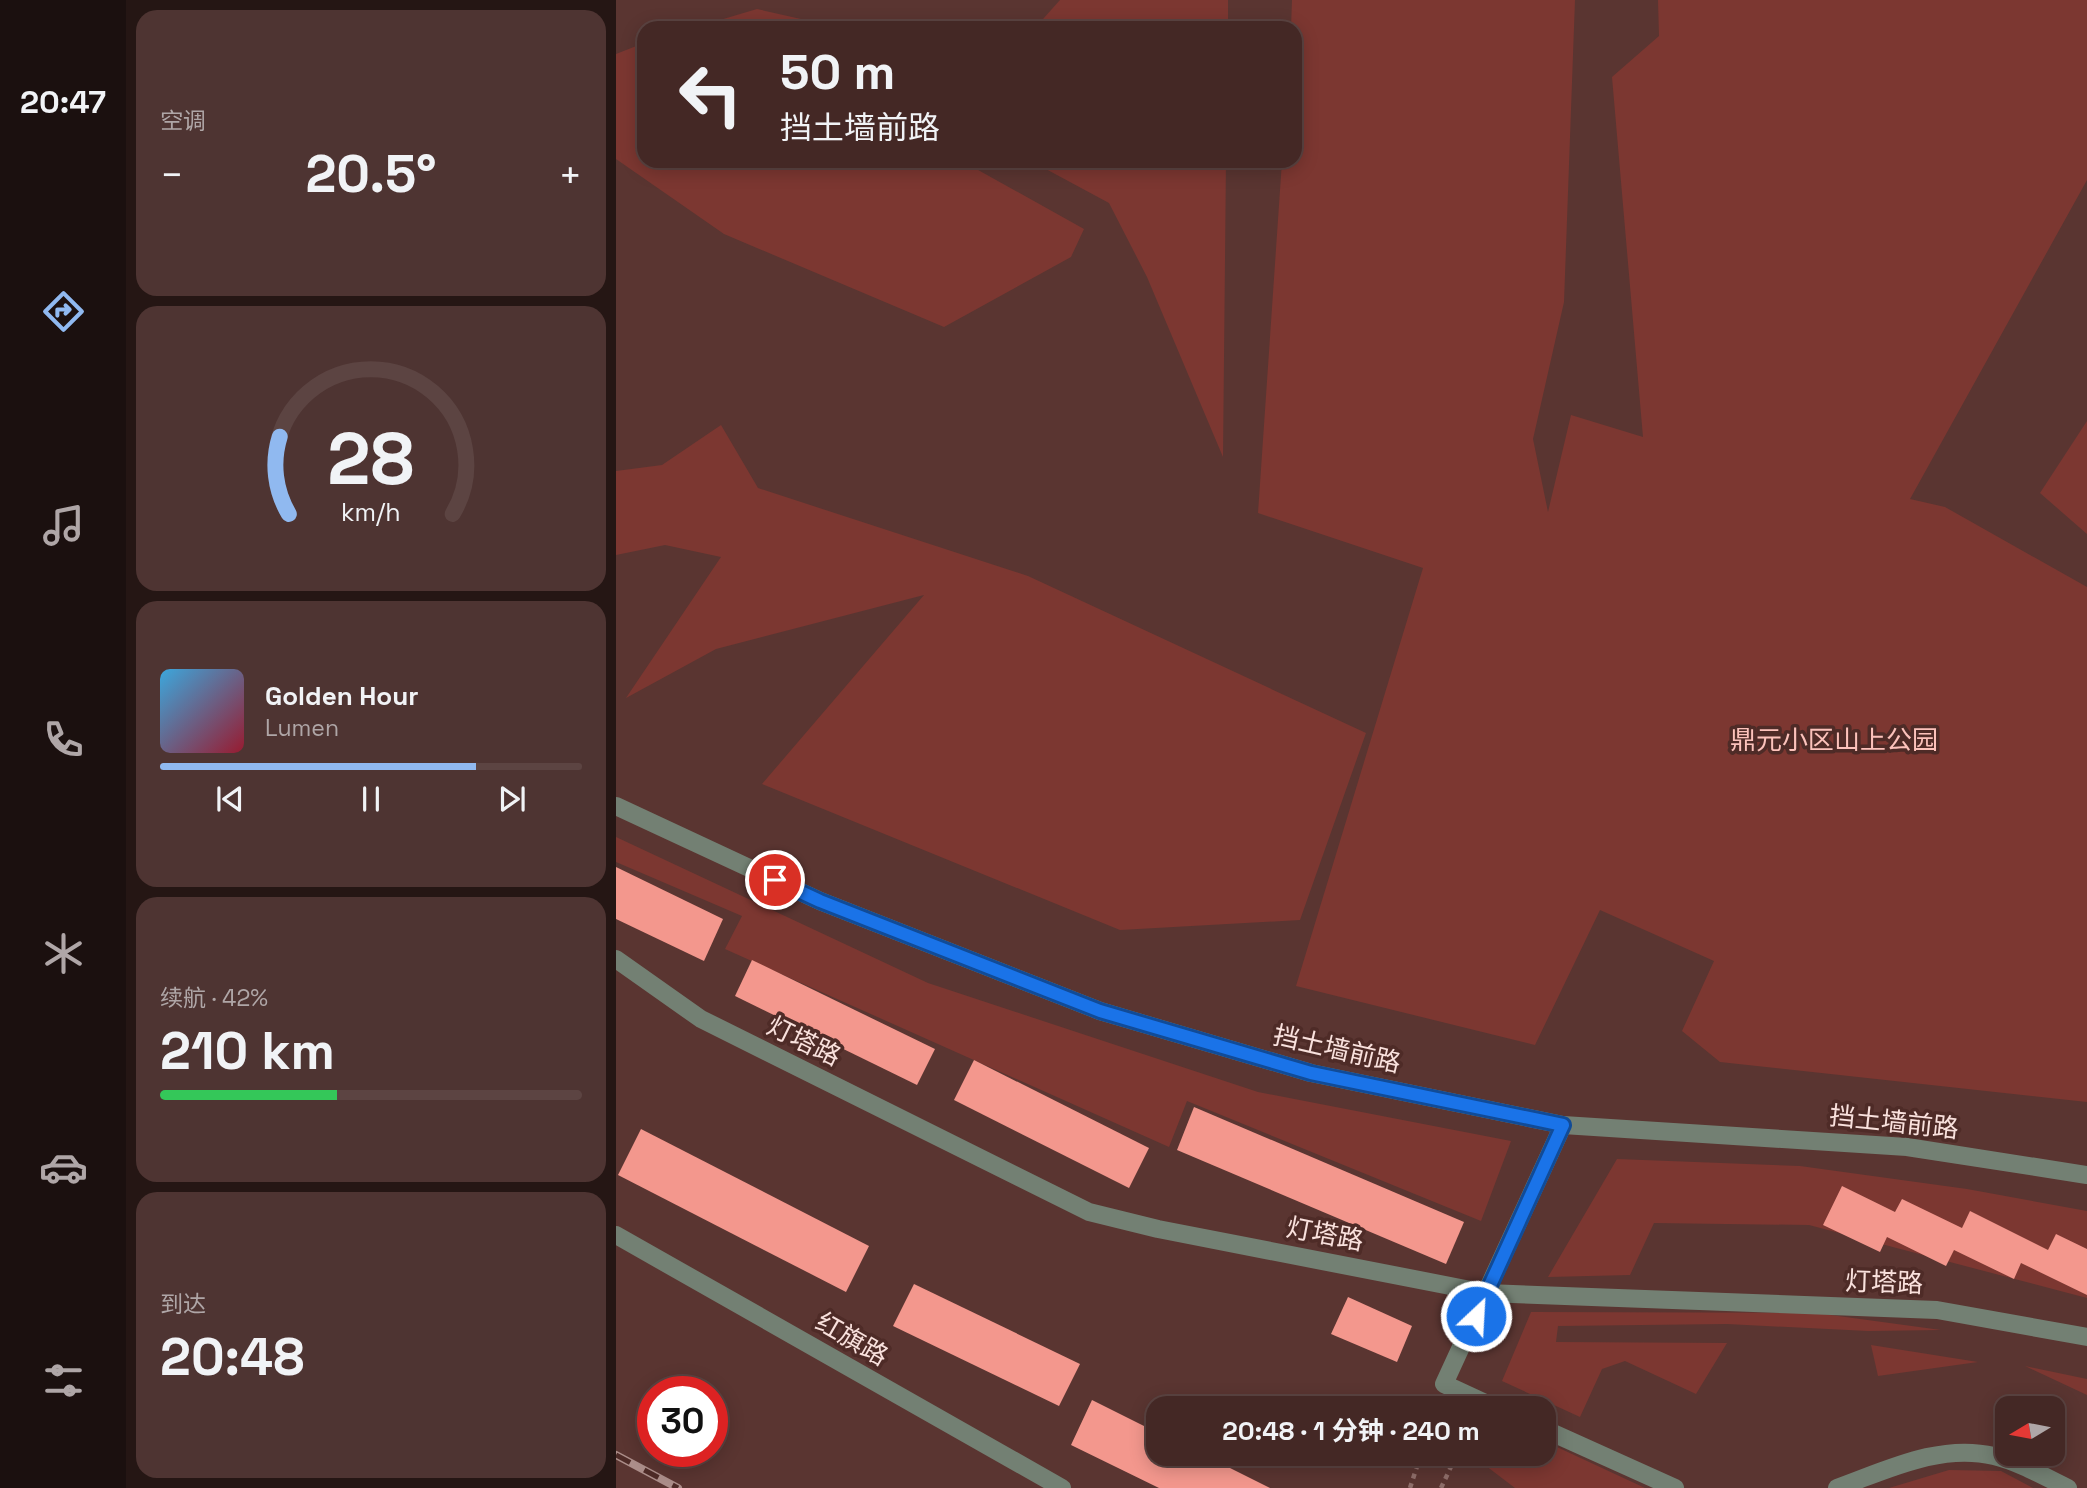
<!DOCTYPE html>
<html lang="zh">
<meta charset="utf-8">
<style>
:root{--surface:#442825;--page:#4e3432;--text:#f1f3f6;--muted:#afa6a7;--line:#5c4442;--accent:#90b9f0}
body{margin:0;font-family:"Space Grotesk","Noto Sans SC",sans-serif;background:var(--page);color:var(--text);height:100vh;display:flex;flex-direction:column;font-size:26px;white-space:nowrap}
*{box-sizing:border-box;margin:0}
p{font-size:23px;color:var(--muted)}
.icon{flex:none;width:38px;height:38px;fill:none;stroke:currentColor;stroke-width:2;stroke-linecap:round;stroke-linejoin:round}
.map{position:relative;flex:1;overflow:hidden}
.details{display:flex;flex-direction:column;gap:10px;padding:10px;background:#251614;width:490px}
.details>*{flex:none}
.hud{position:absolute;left:21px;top:21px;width:665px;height:147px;border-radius:21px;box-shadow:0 4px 18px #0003,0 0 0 2px var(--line);background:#442825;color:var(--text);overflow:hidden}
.needle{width:46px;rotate:260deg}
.buttons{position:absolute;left:1379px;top:1396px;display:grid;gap:14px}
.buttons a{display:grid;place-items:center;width:70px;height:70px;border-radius:14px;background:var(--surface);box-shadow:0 4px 18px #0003,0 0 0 2px var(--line);font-size:35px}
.speed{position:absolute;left:21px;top:1376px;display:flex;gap:14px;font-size:35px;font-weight:700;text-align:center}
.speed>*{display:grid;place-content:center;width:91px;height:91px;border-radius:50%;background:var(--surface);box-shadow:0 4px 18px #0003,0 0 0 2px var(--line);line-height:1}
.speed .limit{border:10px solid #d22;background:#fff;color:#111}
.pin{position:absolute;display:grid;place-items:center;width:60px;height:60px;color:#fff;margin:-30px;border:4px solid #fff;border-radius:50%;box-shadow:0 2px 7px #0007}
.me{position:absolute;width:77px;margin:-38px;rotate:25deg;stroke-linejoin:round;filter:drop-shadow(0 0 5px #0008)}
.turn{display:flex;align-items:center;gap:24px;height:147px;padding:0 28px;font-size:32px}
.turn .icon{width:91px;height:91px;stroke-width:2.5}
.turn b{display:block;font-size:49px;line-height:60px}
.big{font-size:52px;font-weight:700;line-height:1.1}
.details .widget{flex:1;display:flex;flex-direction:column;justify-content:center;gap:10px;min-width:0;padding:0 24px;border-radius:21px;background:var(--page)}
.details .dial{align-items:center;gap:0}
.dial svg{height:182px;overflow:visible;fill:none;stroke:var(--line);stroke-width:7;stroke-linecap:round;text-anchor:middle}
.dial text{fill:var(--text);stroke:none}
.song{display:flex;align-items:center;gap:21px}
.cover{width:84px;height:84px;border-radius:10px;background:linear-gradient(135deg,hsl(200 70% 55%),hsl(350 70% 35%))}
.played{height:7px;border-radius:4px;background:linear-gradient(90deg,var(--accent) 75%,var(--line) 75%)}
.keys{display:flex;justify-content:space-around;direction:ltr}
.heat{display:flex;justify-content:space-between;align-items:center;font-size:38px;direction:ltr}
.charge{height:10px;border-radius:5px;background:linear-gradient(90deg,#34c759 42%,var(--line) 0)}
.trip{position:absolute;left:530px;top:1396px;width:410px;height:70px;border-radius:21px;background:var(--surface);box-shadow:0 4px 18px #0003,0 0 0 2px var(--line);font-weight:700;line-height:70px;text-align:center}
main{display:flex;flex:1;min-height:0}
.menu{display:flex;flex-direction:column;width:126px;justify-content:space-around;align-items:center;background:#1b100f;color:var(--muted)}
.menu .icon{width:49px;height:49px}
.menu .current{color:var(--accent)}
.menu b{font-size:32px;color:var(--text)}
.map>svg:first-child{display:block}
</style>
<main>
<nav class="menu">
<b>20:47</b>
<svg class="icon current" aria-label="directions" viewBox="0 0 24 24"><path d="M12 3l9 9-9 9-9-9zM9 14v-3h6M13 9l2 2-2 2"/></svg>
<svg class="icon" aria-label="music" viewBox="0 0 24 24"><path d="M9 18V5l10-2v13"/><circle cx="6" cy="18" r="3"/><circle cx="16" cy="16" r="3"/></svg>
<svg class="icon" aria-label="phone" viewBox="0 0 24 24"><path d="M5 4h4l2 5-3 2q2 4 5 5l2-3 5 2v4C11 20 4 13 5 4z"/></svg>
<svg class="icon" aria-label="climate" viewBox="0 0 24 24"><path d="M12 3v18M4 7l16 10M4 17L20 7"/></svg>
<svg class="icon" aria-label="car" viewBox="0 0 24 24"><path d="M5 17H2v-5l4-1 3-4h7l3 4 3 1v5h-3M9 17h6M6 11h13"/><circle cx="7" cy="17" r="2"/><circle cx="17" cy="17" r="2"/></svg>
<svg class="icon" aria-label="filters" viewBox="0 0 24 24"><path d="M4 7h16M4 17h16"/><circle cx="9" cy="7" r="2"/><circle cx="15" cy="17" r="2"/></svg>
</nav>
<section class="details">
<div class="widget"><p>空调</p>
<div class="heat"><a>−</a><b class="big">20.5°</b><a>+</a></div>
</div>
<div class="widget dial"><svg viewBox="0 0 100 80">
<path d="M14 69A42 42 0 1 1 86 69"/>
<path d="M14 69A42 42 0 0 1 10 35" stroke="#90b9f0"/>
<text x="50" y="56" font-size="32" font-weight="700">28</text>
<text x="50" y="72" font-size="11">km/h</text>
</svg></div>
<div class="widget">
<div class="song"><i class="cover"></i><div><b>Golden Hour</b><p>Lumen</p></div></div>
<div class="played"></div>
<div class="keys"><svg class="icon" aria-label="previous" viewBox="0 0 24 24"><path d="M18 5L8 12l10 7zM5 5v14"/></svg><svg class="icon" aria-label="pause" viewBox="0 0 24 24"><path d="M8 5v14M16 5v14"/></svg><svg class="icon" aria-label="next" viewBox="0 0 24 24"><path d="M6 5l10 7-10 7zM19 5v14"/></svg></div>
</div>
<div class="widget"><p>续航 · 42%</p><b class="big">210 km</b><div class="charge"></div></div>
<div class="widget"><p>到达</p><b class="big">20:48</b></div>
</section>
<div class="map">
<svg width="1471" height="1488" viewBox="0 0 1471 1488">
<rect width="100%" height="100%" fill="#5a3531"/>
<!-- green -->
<g fill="#7c3731">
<polygon points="444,0 612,0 612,28 419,28"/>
<polygon points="676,0 959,0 948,302 917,439 932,512 955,415 1027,437 996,77 1043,36 1042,0 1471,0 1471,180 1294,499 1329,507 1471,587 1471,1102 1104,1062 1066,1031 1098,961 984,910 919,1045 680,986 807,568 642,513 666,161 679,161 679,28 675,28"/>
<polygon points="141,9 225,28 77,28"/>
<polygon points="28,43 28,161 346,161 468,229 455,257 328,327 108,234 0,159 0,54"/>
<polygon points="415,161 610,161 607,457 531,277 493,203"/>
<polygon points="1471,421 1471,534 1424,493"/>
<polygon points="105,425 142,488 412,576 750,733 684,920 504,930 146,784 308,595 100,649 10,698 105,557 49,545 0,555 0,471 46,465"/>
<polygon points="0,837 312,983 642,1092 895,1141 865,1221 571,1101 553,1147 109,949 126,916 0,862"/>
<polygon points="1001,1159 1184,1166 1351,1189 1471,1211 1471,1298 1193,1225 1038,1223 1014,1275 932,1277"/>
<polygon points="915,1312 1200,1313 1325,1330 1252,1331 1111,1324 942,1326 940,1342 1111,1343 1080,1394 1009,1361 986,1369 964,1417 886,1381"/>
<polygon points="1255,1345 1362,1362 1262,1376"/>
<polygon points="1409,1366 1471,1379 1471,1395"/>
<polygon points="928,1441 1029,1488 899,1488 857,1456 858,1454 928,1454"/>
<polygon points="1333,1470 1385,1471 1417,1488 1273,1488"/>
</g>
<!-- building -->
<g fill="#f3978d">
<polygon points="0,867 107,919 88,961 0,919"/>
<polygon points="136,960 319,1049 301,1085 119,996"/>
<polygon points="358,1060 533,1148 513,1188 338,1100"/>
<polygon points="578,1107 848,1222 830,1264 561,1150"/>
<polygon points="25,1129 253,1246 230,1292 2,1175"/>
<polygon points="1226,1186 1279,1212 1286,1199 1346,1228 1354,1211 1432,1250 1440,1234 1471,1249 1471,1295 1405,1263 1398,1279 1338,1250 1330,1266 1271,1237 1264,1252 1207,1225"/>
<polygon points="298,1284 464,1364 443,1406 277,1326"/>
<polygon points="732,1297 796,1326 781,1362 715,1334"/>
<polygon points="476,1400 542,1433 542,1454 586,1454 654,1488 543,1488 455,1445"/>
</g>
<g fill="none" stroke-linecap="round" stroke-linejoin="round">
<!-- path -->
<g stroke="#8f6e6a" stroke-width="4.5" stroke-dasharray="5 5" stroke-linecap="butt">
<polyline points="794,1488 805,1454"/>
<polyline points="825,1488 841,1454"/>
</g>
<!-- minor -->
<g stroke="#738073" stroke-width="18">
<polyline points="0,806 204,901 484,1011 695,1073 947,1125 1291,1147 1471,1175"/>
<polyline points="0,959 85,1019 473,1212 542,1229 870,1293 1321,1310 1471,1337"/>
<polyline points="0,1235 446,1488"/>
<polyline points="882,1409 828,1384 947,1125"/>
<polyline points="928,1429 1059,1488"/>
<path d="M1221,1488c50,-18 103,-45 157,-32 25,6 51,21 74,32"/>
</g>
<defs>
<polyline id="rail" points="0,1455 62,1488"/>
</defs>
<!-- rail casing -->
<use href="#rail" stroke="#ac8e8a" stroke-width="8"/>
<!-- rail -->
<use href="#rail" stroke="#4e2b27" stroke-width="5" stroke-dasharray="16" stroke-linecap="butt"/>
</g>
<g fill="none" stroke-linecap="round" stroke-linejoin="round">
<defs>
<polyline id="route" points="159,880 204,901 484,1011 695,1073 947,1125 860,1316"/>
</defs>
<!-- route casing -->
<use href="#route" stroke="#114b97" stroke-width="18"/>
<!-- route -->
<use href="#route" stroke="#1a73e8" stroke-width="12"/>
</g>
<g text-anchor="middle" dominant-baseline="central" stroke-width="7" stroke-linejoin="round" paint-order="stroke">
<!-- park labels -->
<g font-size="26" fill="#fcc2bb" stroke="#4e2b27">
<text x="1218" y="740">鼎元小区山上公园</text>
</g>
<!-- street labels -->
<g font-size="26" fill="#f9e1dd" stroke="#4e2b27">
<text transform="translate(188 1041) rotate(26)">灯塔路</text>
<text transform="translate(721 1049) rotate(13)">挡土墙前路</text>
<text transform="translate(1278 1122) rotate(6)">挡土墙前路</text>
<text transform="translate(709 1234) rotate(11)">灯塔路</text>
<text transform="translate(1268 1282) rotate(2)">灯塔路</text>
<text transform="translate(236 1339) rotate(30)">红旗路</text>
</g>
</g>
</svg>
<div class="buttons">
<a><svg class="needle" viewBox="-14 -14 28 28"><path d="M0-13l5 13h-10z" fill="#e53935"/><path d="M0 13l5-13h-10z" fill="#afa6a7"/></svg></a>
</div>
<div class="speed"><div class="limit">30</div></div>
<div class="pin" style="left:159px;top:880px;background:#d93025"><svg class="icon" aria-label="arrive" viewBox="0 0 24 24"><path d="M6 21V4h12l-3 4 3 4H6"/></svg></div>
<svg class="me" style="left:860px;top:1316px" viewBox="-20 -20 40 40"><circle r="17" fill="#1a73e8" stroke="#fff" stroke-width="3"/><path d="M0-11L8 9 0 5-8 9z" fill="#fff"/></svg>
<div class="trip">20:48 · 1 分钟 · 240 m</div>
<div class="hud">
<div class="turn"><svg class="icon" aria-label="left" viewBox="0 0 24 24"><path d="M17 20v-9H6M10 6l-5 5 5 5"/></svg><div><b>50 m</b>挡土墙前路</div></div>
</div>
</div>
</main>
